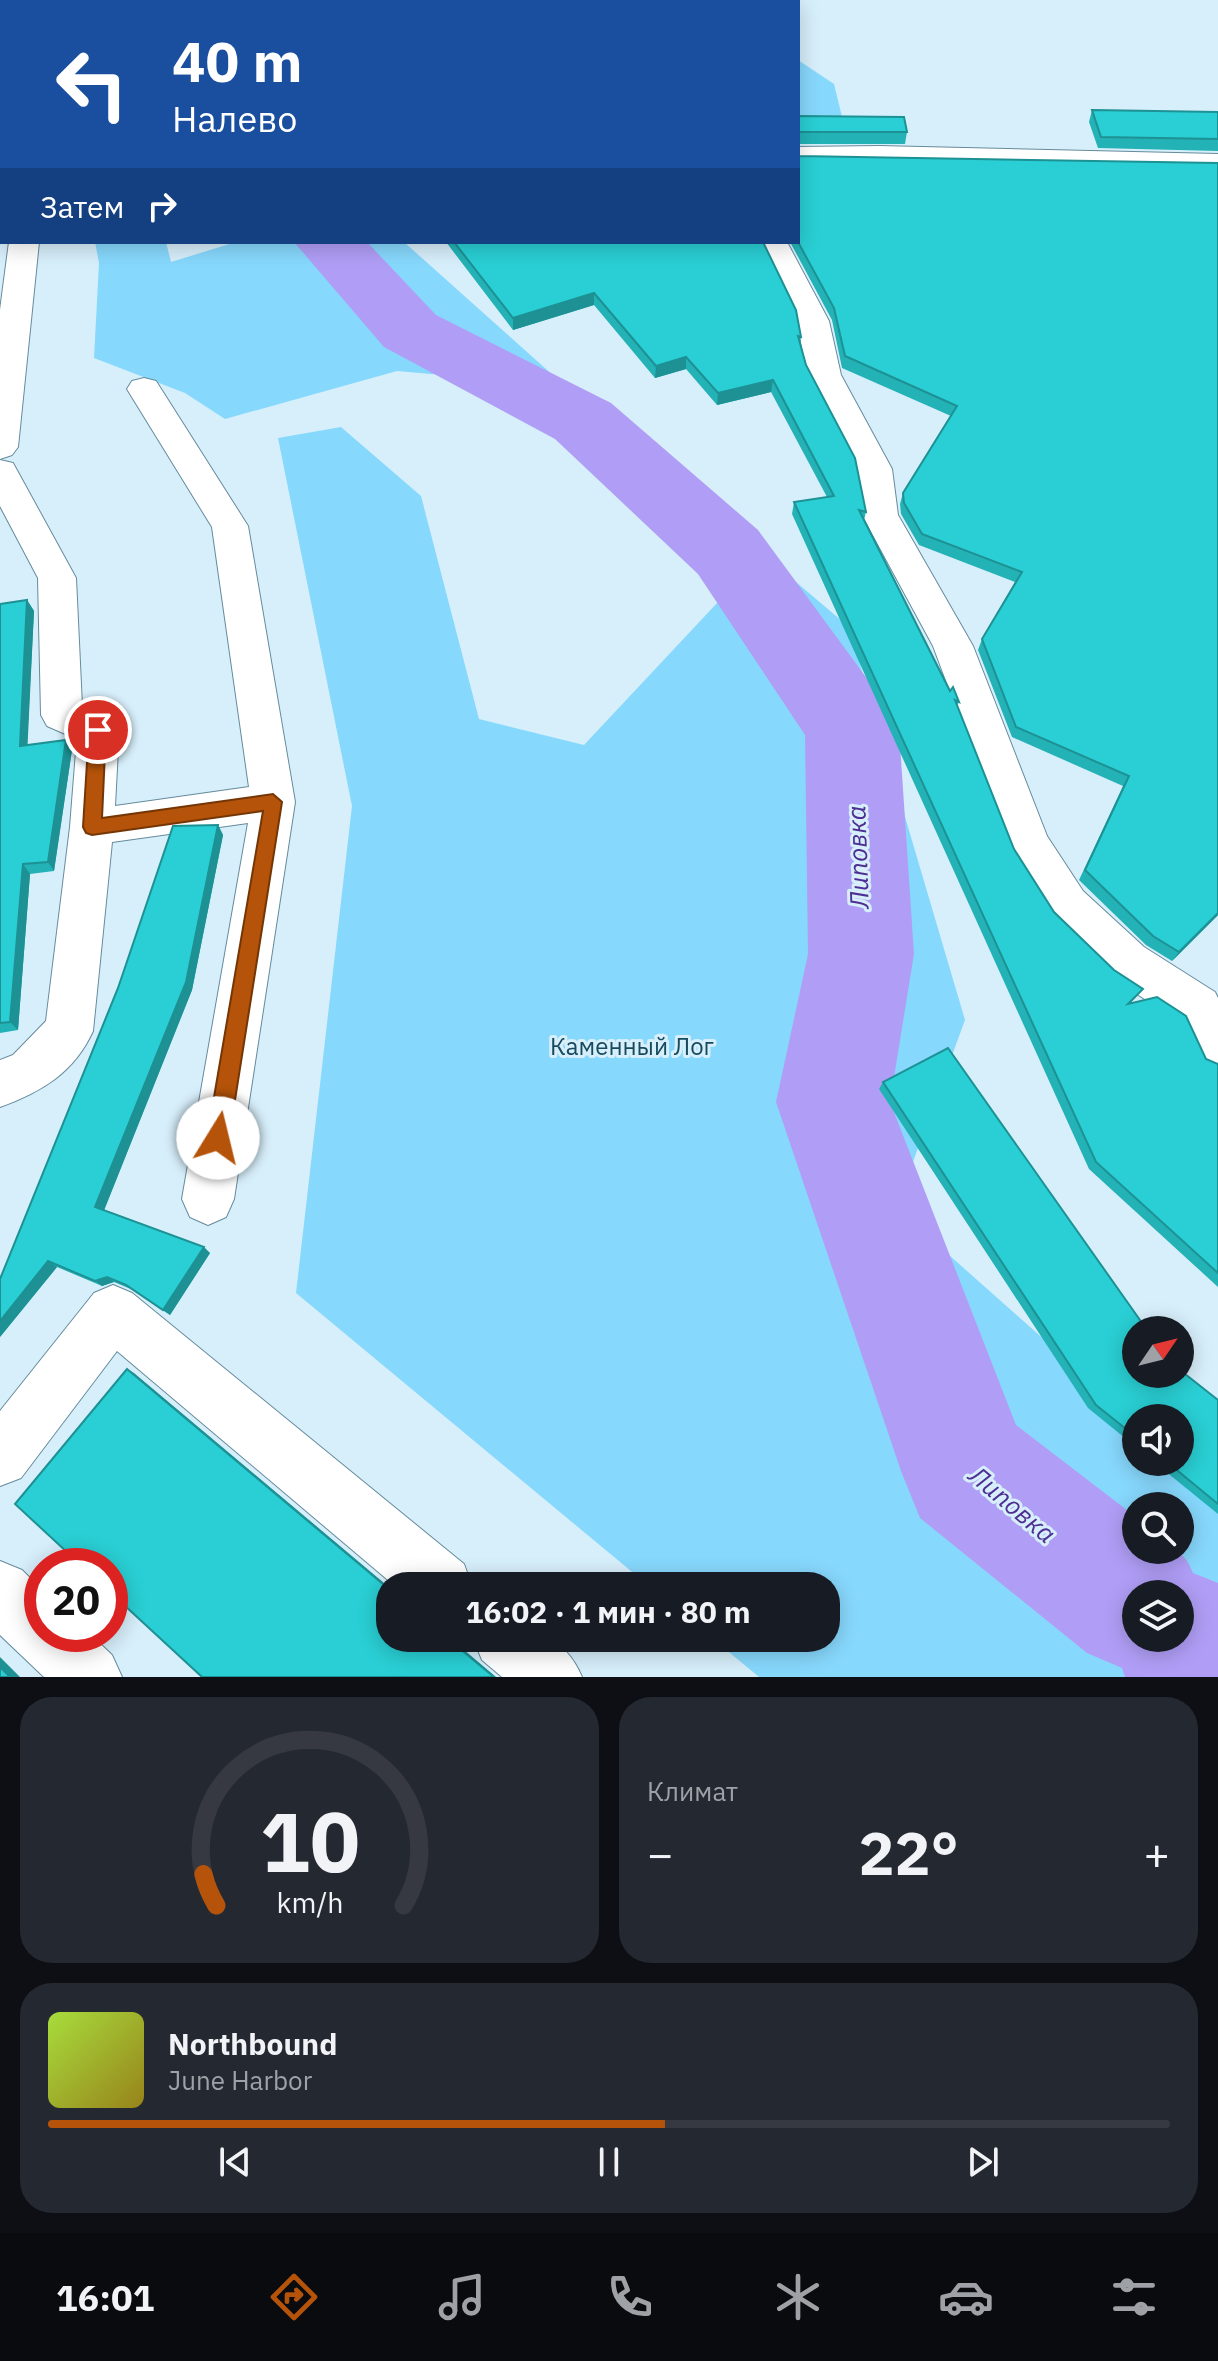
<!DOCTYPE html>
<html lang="ru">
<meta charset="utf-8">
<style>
:root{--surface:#171b24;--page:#242831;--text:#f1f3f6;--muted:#9ea1a6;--line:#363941;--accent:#b45309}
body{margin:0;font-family:"IBM Plex Sans",sans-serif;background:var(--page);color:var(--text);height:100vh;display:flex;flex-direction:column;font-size:30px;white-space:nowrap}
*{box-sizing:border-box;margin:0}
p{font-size:26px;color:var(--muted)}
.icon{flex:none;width:44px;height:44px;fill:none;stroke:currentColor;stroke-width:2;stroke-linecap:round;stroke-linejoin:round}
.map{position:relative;height:1677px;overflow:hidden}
.details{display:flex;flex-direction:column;gap:20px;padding:20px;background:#0d0f14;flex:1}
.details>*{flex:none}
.banner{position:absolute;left:0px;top:0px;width:800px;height:244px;box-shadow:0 4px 20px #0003;background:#1a4fa0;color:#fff;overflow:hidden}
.needle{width:52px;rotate:55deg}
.tools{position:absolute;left:1122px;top:1316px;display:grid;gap:16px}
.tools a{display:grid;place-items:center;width:72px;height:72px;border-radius:50%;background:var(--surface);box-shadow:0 4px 20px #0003;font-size:40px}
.speed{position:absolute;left:24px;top:1548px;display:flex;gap:16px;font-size:40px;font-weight:700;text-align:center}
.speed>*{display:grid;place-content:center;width:104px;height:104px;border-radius:50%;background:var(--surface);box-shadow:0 4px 20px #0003;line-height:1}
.speed .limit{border:12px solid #d22;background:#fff;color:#111}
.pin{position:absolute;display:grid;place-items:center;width:68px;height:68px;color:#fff;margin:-34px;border:4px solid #fff;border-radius:50%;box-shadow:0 2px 8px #0007}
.me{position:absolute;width:88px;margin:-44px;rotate:9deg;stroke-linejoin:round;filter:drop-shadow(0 0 6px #0008)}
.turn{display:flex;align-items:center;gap:28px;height:168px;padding:0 40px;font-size:36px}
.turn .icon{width:104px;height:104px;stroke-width:2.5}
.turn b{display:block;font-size:56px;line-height:68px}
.then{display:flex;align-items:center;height:76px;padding:0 40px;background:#0003;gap:16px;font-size:30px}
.big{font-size:60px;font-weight:700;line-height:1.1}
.details .card{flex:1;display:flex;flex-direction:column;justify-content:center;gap:12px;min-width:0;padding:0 28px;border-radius:32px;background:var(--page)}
.details .dial{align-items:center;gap:0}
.dial svg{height:208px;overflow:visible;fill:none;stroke:var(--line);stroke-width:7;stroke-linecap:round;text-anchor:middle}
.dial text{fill:var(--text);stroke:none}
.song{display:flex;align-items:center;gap:24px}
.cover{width:96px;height:96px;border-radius:12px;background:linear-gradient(135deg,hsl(80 70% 55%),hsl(50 70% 35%))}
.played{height:8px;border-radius:4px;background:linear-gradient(90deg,var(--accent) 55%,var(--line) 55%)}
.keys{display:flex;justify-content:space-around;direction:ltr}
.heat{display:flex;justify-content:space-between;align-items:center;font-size:44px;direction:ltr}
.details .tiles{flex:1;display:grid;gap:20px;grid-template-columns:1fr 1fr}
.card:last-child{grid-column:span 2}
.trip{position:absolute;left:376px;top:1572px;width:464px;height:80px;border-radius:32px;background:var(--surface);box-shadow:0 4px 20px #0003;font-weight:700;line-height:80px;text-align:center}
.dock{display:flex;height:128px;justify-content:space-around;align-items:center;background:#090b0e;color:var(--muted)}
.dock .icon{width:56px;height:56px}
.dock .on{color:var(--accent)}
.dock b{font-size:36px;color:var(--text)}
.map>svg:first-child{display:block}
</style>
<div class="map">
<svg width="1218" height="1677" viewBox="0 0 1218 1677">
<rect width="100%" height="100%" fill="#d7effb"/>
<!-- green -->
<g fill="#87d8fd" fill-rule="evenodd">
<polygon points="202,0 706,0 709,2 206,2"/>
<polygon points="798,60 834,84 843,121 798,121"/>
<polygon points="95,242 166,242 171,262 236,242 404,242 565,386 397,371 225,419 185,393 94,358 99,263"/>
<path d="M341,427l80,69 58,223 105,26 179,-191 86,73 116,393 -69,188 240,213v41h44l38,32v183h-459l-47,-39h114v-52h-177l-353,-293 56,-487 -74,-368zM1136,1506h44v44h-44zM1136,1594h44v44h-44z"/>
</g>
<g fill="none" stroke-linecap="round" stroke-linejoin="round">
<!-- river -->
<g fill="#b09ef6" fill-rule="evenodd">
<polygon points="225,0 281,0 282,2 226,2"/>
<path d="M294,242h73l69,73 175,88 147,127 127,173 14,26 15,225 -24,148 126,323 120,92v33c30,0 44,-9 57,23l25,10v94h-93l-3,-9 -35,-15 -167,-135 -19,-47 -125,-369 32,-148 -3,-219 -107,-161 -143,-135 -171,-92zM1136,1594h44v44h-44z"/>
</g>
<defs>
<g id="minor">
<polygon points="879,146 1218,154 1218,172 798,165 798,147"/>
<polygon points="9,242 39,242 18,447 12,455 0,459 0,310"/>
<polygon points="757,242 787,242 829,321 841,375 892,469 898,515 973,646 1047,836 1083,891 1144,947 1215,992 1218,998 1218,1073 1201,1066 1181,1022 1110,977 1051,919 1012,857 933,646 862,515 856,469 807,375 797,321"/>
<path d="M144,378l12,3 92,145 47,276 -61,397 -8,18 -18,8 -18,-8 -8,-18 66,-376 -136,19 -19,189c-19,42 -52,61 -93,76v-47l13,-5 33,-34 24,-194 7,-88 -30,-13 -6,-11 -3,-137 -38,-72v-46l13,3 63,115 6,128 31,12 6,12 -4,76 134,-19 -37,-260 -85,-138 5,-8z"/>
<polygon points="113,1285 132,1293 464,1564 472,1586 395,1586 117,1351 21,1478 0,1486 0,1411 94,1293"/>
<polygon points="0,1561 22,1570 42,1590 42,1634 90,1634 112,1655 122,1677 44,1677 0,1635"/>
<path d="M473,1638c50,0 86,-15 109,39h-80l-20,-17z"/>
</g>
</defs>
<!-- minor casing -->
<use href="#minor" stroke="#658b9c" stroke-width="2"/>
<!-- minor -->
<use href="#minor" fill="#fff" fill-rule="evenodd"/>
</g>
<!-- wall -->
<g fill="#23b2b6">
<polygon points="1092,110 1218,112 1218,151 1098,148 1089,122"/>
<polygon points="798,116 907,132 905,144 798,144"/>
<polygon points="799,156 1218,163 1218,915 1172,961 1146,945 1079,880 1123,786 1012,737 978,650 982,639 1015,582 919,545 901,514 900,504 903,493 951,416 842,368 832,320 790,242 798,242"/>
<polygon points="446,242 763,242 801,337 800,343 806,365 866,512 864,520 950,691 959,702 957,706 1014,849 1054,912 1136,997 1130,1003 1206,1059 1218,1064 1218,1287 1089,1169 792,514 794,502 827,497 771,392 717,405 686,369 655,378 594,305 513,330"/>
<polygon points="27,600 34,611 27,745 72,750 54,871 30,874 18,1030 0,1033 0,604"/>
<polygon points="218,825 223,835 192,990 104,1210 210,1253 170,1315 133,1290 114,1282 102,1286 57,1267 0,1337 118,988"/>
<polygon points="883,1082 1136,1374 1218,1400 1218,1514 1154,1462 1180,1462 1136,1418 1136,1447 1088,1408 879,1089"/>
</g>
<!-- shaded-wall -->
<g fill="#1d9194">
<polygon points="2,131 2,231 0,245 0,144"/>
<polygon points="594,293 594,305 513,330 513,318"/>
<polygon points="686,357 686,369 655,378 656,366"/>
<polygon points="773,380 771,392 717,405 718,393"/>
<polygon points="27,600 34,611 27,756 20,746"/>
<polygon points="66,740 72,750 54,871 48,862"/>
<polygon points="218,825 223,835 192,990 103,1213 95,1207"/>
<polygon points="23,864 30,874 18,1030 10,1022"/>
<polygon points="1218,913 1218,915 1172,961 1179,952"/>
<polygon points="204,1247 210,1253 170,1315 163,1310"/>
<polygon points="48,1261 57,1267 0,1337 0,1321"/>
<polygon points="107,1277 114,1282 102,1286 95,1281"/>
<polygon points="127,1369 134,1373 390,1588 390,1590"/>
<polygon points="447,1638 450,1638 496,1677 494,1677"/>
<polygon points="0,1657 20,1677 10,1677 0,1667"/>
</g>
<!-- building -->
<g fill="#29cfd4" stroke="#1d9194" stroke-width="2">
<polygon points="1092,110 1218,112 1218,139 1101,137"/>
<polygon points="798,116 904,117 907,132 799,132 798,142"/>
<polygon points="798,155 799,156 1218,163 1218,913 1179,952 1153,936 1085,870 1129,776 1016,727 982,639 1022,572 922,534 904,503 903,493 957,406 845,356 834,308 798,242"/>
<polygon points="454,242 763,242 796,310 801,337 798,336 806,365 855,458 866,512 859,510 950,691 953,687 959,702 955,700 1014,849 1054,912 1114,970 1143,989 1128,1004 1157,997 1186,1016 1206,1059 1218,1064 1218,1273 1096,1162 794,502 834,496 773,380 718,393 686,357 656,366 594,293 513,318"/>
<polygon points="27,600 20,746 66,740 48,862 23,864 10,1022 0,1023 0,604"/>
<polygon points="218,825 186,982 95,1207 204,1247 163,1310 126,1285 107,1277 95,1281 48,1261 0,1321 0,1279 118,988 173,826"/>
<polygon points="948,1048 1147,1330 1136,1330 1136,1374 1180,1374 1180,1370 1218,1400 1218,1504 1167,1462 1180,1462 1180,1418 1136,1418 1136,1437 1096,1405 883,1082"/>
<polygon points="127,1369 390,1590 390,1638 447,1638 494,1677 202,1677 110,1592 110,1566 82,1566 15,1504"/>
<polygon points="0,1667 10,1677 0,1677"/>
</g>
<!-- route -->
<polygon fill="#b45309" stroke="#753606" stroke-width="2" points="98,724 106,730 102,818 273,794 282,802 229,1138 225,1145 218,1148 211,1145 207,1138 263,811 92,835 86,833 83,827 89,730"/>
<g text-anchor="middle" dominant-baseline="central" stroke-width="6" stroke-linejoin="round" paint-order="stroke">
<!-- park labels -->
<g font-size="24" fill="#184a5e" stroke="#d7effb">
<text x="632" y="1046">Каменный Лог</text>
</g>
<!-- water labels -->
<g font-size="26" font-style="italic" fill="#4e2e93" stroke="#d7effb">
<text transform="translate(857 857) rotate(-92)">Липовка</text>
<text transform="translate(1013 1504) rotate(40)">Липовка</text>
</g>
</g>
</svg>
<div class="tools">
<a><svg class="needle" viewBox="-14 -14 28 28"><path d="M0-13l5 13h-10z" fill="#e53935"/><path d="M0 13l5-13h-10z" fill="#9ea1a6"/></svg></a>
<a><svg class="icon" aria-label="sound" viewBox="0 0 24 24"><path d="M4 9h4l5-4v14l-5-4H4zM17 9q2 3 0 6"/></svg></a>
<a><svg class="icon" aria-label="search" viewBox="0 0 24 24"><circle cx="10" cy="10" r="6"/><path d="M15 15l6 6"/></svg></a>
<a><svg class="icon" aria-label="layers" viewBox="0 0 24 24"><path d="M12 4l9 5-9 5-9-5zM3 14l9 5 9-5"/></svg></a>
</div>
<div class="speed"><div class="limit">20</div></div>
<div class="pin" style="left:98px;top:730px;background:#d93025"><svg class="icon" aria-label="arrive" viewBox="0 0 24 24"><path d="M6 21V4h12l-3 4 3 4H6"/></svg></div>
<svg class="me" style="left:218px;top:1138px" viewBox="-20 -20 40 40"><circle r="19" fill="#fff"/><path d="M0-13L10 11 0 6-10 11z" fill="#b45309"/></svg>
<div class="trip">16:02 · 1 мин · 80 m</div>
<div class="banner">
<div class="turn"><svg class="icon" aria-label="left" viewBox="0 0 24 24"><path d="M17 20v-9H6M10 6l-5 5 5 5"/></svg><div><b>40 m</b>Налево</div></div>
<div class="then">Затем<svg class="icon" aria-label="right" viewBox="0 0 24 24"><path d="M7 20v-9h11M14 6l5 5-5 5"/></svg></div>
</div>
</div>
<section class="details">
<div class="tiles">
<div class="card dial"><svg viewBox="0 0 100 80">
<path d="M14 69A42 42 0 1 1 86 69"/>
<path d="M14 69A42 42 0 0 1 9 57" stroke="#b45309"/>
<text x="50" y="56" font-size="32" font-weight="700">10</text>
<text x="50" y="72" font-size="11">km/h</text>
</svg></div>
<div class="card"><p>Климат</p>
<div class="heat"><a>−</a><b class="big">22°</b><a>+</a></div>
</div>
<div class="card">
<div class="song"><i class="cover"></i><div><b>Northbound</b><p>June Harbor</p></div></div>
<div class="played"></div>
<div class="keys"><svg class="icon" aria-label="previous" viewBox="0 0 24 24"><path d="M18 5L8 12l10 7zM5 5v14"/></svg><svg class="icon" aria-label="pause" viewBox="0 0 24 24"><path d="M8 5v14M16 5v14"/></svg><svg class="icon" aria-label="next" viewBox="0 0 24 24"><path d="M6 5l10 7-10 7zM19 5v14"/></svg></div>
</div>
</div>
</section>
<nav class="dock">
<b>16:01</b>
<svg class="icon on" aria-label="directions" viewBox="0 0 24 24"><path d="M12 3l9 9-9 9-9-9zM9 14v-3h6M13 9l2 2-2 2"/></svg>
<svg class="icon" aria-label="music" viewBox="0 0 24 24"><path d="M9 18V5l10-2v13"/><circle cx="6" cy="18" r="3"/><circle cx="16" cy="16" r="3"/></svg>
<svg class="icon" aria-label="phone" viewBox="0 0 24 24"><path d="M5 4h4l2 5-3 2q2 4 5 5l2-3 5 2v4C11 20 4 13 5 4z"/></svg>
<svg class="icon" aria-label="climate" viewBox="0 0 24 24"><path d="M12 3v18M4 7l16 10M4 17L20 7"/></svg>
<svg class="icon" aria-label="car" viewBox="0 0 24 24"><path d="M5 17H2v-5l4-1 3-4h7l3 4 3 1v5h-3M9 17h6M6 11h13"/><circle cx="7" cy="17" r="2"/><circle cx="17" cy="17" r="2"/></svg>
<svg class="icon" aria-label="filters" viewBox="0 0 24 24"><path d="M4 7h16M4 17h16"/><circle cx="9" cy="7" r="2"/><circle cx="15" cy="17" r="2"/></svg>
</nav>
